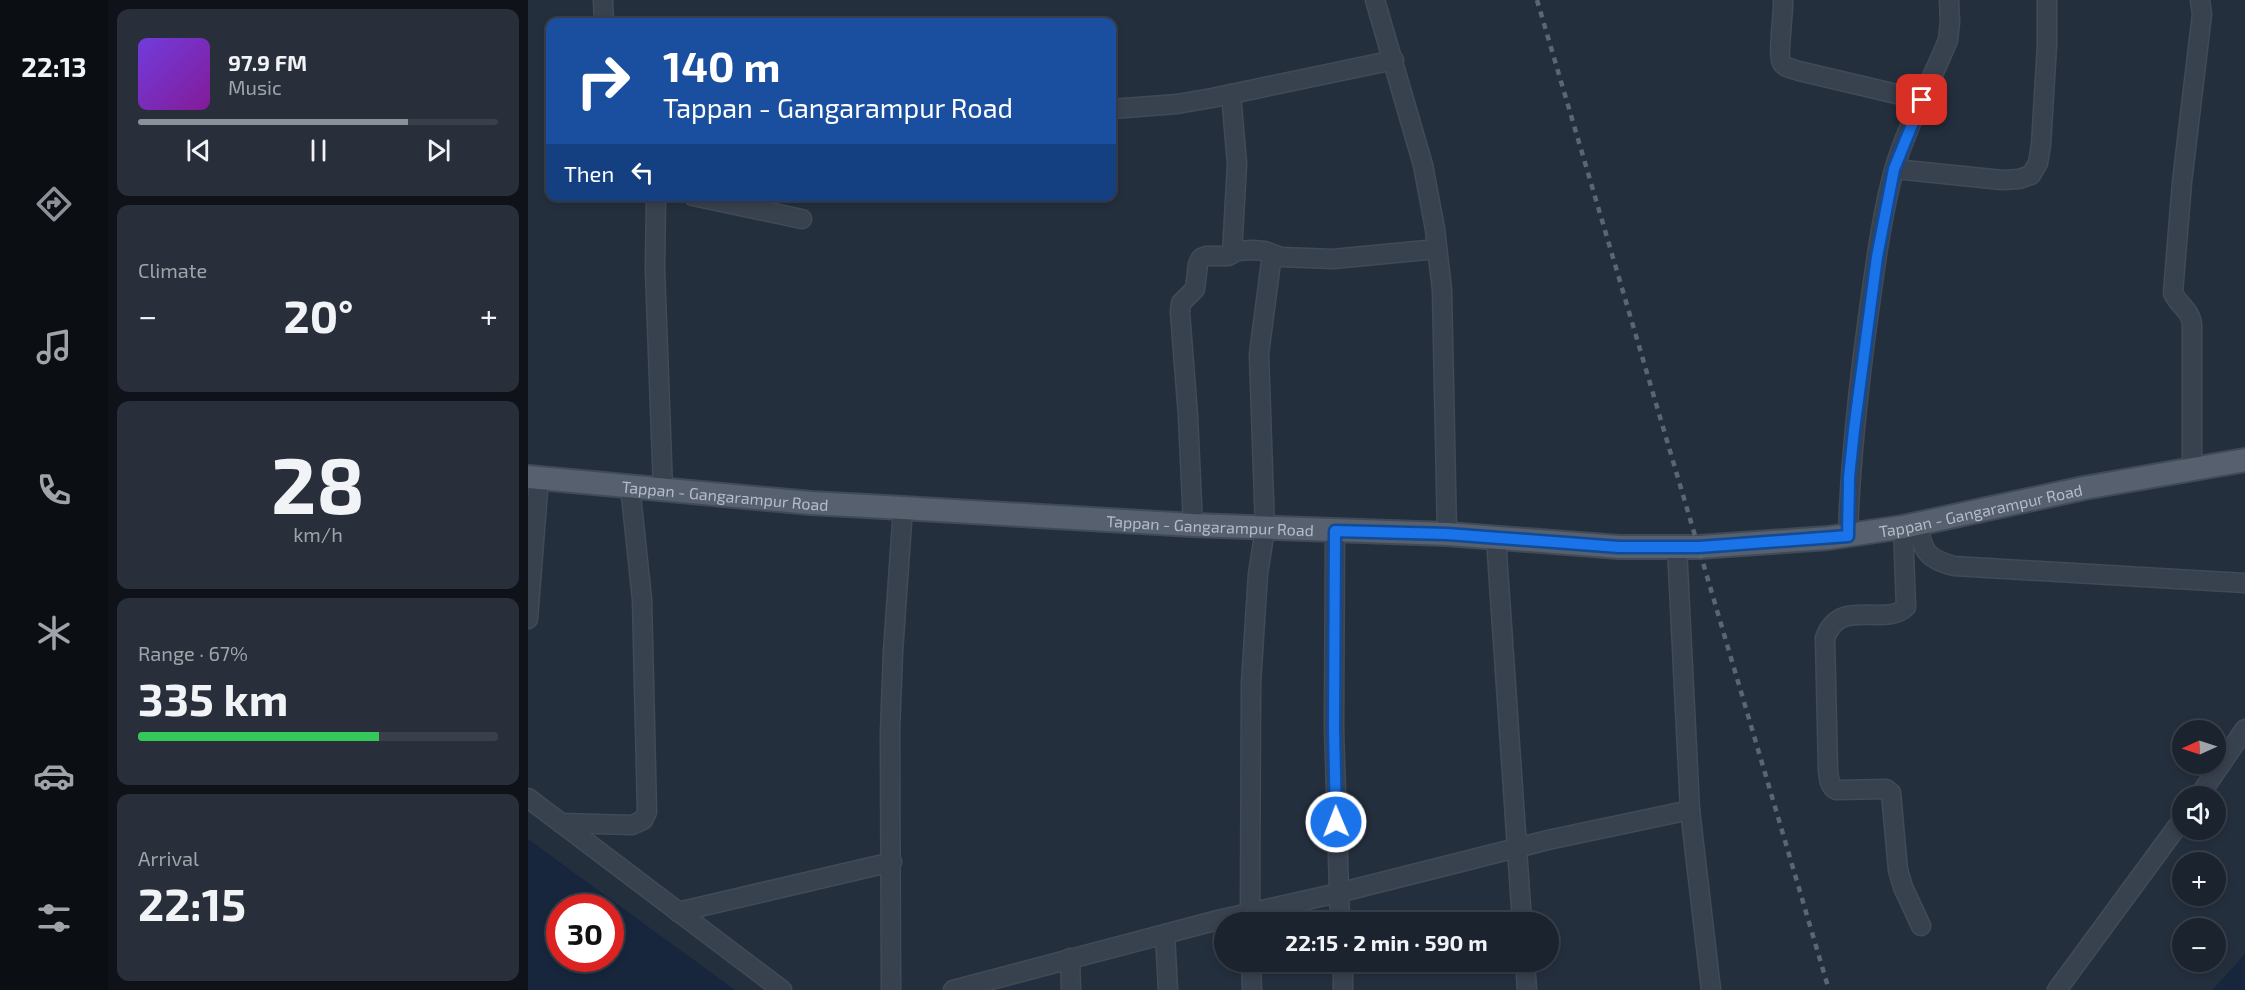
<!DOCTYPE html>
<meta charset="utf-8">
<style>
:root{--surface:#1b232e;--page:#282f3a;--text:#f1f3f6;--muted:#a0a4aa;--line:#39404a;--accent:#8c9099}
body{margin:0;font-family:"Exo 2",sans-serif;background:var(--page);color:var(--text);height:100vh;display:flex;flex-direction:column;font-size:22px;white-space:nowrap}
*{box-sizing:border-box;margin:0}
p{font-size:20px;color:var(--muted)}
.icon{flex:none;width:33px;height:33px;fill:none;stroke:currentColor;stroke-width:2;stroke-linecap:round;stroke-linejoin:round}
.map{position:relative;flex:1;overflow:hidden}
.side{display:flex;flex-direction:column;gap:9px;padding:9px;background:#0f1319;width:420px}
.side>*{flex:none}
.top-card{position:absolute;left:18px;top:18px;width:570px;height:183px;border-radius:12px;box-shadow:0 3px 9px #0003,0 0 0 2px var(--line);background:#1a4fa0;color:#fff;overflow:hidden}
.needle{width:39px;rotate:267deg}
.fabs{position:absolute;left:1644px;top:720px;display:grid;gap:12px}
.fabs a{display:grid;place-items:center;width:54px;height:54px;border-radius:50%;background:var(--surface);box-shadow:0 3px 9px #0003,0 0 0 2px var(--line);font-size:30px}
.speed{position:absolute;left:18px;top:894px;display:flex;gap:12px;font-size:30px;font-weight:700;text-align:center}
.speed>*{display:grid;place-content:center;width:78px;height:78px;border-radius:50%;background:var(--surface);box-shadow:0 3px 9px #0003,0 0 0 2px var(--line);line-height:1}
.speed .limit{border:9px solid #d22;background:#fff;color:#111}
.pin{position:absolute;display:grid;place-items:center;width:51px;height:51px;color:#fff;margin:-26px;border-radius:12px;box-shadow:0 3px 9px #0006}
.me{position:absolute;width:66px;margin:-33px;rotate:359deg;stroke-linejoin:round;filter:drop-shadow(0 0 4px #0008)}
.turn{display:flex;align-items:center;gap:21px;height:126px;padding:0 18px;font-size:27px}
.turn .icon{width:78px;height:78px;stroke-width:2.5}
.turn b{display:block;font-size:42px;line-height:51px}
.then{display:flex;align-items:center;height:57px;padding:0 18px;background:#0003;gap:12px;font-size:22px}
.big{font-size:45px;font-weight:700;line-height:1.1}
.side .tile{flex:1;display:flex;flex-direction:column;justify-content:center;gap:9px;min-width:0;padding:0 21px;border-radius:12px;background:var(--page)}
.side .dial{align-items:center;gap:0}
.dial b{font-size:78px;line-height:1}
.song{display:flex;align-items:center;gap:18px}
.cover{width:72px;height:72px;border-radius:9px;background:linear-gradient(135deg,hsl(260 70% 55%),hsl(290 70% 35%))}
.played{height:6px;border-radius:3px;background:linear-gradient(90deg,var(--accent) 75%,var(--line) 75%)}
.keys{display:flex;justify-content:space-around;direction:ltr}
.heat{display:flex;justify-content:space-between;align-items:center;font-size:33px;direction:ltr}
.charge{height:9px;border-radius:4px;background:linear-gradient(90deg,#34c759 67%,var(--line) 0)}
.trip{position:absolute;left:686px;top:912px;width:345px;height:60px;border-radius:30px;background:var(--surface);box-shadow:0 3px 9px #0003,0 0 0 2px var(--line);font-weight:700;line-height:60px;text-align:center}
main{display:flex;flex:1;min-height:0}
.tab-bar{display:flex;flex-direction:column;width:108px;justify-content:space-around;align-items:center;background:#0b0e12;color:var(--muted)}
.tab-bar .icon{width:42px;height:42px}
.tab-bar .current{color:var(--accent)}
.tab-bar b{font-size:27px;color:var(--text)}
.map>svg:first-child{display:block}
</style>
<main>
<nav class="tab-bar">
<b>22:13</b>
<svg class="icon current" aria-label="directions" viewBox="0 0 24 24"><path d="M12 3l9 9-9 9-9-9zM9 14v-3h6M13 9l2 2-2 2"/></svg>
<svg class="icon" aria-label="music" viewBox="0 0 24 24"><path d="M9 18V5l10-2v13"/><circle cx="6" cy="18" r="3"/><circle cx="16" cy="16" r="3"/></svg>
<svg class="icon" aria-label="phone" viewBox="0 0 24 24"><path d="M5 4h4l2 5-3 2q2 4 5 5l2-3 5 2v4C11 20 4 13 5 4z"/></svg>
<svg class="icon" aria-label="climate" viewBox="0 0 24 24"><path d="M12 3v18M4 7l16 10M4 17L20 7"/></svg>
<svg class="icon" aria-label="car" viewBox="0 0 24 24"><path d="M5 17H2v-5l4-1 3-4h7l3 4 3 1v5h-3M9 17h6M6 11h13"/><circle cx="7" cy="17" r="2"/><circle cx="17" cy="17" r="2"/></svg>
<svg class="icon" aria-label="filters" viewBox="0 0 24 24"><path d="M4 7h16M4 17h16"/><circle cx="9" cy="7" r="2"/><circle cx="15" cy="17" r="2"/></svg>
</nav>
<section class="side">
<div class="tile">
<div class="song"><i class="cover"></i><div><b>97.9 FM</b><p>Music</p></div></div>
<div class="played"></div>
<div class="keys"><svg class="icon" aria-label="previous" viewBox="0 0 24 24"><path d="M18 5L8 12l10 7zM5 5v14"/></svg><svg class="icon" aria-label="pause" viewBox="0 0 24 24"><path d="M8 5v14M16 5v14"/></svg><svg class="icon" aria-label="next" viewBox="0 0 24 24"><path d="M6 5l10 7-10 7zM19 5v14"/></svg></div>
</div>
<div class="tile"><p>Climate</p>
<div class="heat"><a>−</a><b class="big">20°</b><a>+</a></div>
</div>
<div class="tile dial"><b>28</b><p>km/h</p></div>
<div class="tile"><p>Range · 67%</p><b class="big">335 km</b><div class="charge"></div></div>
<div class="tile"><p>Arrival</p><b class="big">22:15</b></div>
</section>
<div class="map">
<svg width="1717" height="990" viewBox="0 0 1717 990">
<rect width="100%" height="100%" fill="#242f3e"/>
<!-- water -->
<g fill="#17263c" fill-rule="evenodd">
<path d="M0,839l207,151h-207zM32,908h50v50h-50z"/>
<polygon points="1717,954 1717,990 1684,990"/>
</g>
<g fill="none" stroke-linecap="round" stroke-linejoin="round">
<defs>
<g id="minor">
<polyline points="75,0 76,22"/>
<polyline points="847,0 895,165 907,229 914,290 919,534"/>
<path d="M1255,0c1,12 -6,56 -1,63 3,5 11,6 17,8l123,29"/>
<polyline points="703,94 709,164 704,254"/>
<polyline points="584,109 649,104 684,98 866,60"/>
<polyline points="1367,169 1474,180 1491,179 1503,175 1510,163 1513,145 1519,45 1519,0"/>
<polyline points="128,196 127,270 135,489"/>
<polyline points="165,196 274,219"/>
<path d="M1664,468v-144c-2,-15 -13,-18 -19,-31l9,-111 20,-168 -2,-14"/>
<path d="M1390,524c5,28 8,34 36,42l291,17"/>
<polyline points="665,525 660,416 652,312 653,303 667,289 670,264 673,258 678,256 700,256 709,251 725,250 737,251 753,257 805,259 909,249"/>
<path d="M1375,527l3,80c-22,21 -66,-11 -81,31l3,132c1,8 1,16 8,20l50,-1 5,4 7,77 5,17 18,39"/>
<polyline points="807,531 806,728 812,922"/>
<path d="M1320,535c2,-73 10,-144 20,-217 7,-49 13,-100 26,-148 12,-42 37,-88 54,-130l2,-18 -1,-22"/>
<polyline points="968,538 994,922"/>
<polyline points="1149,547 1162,810 1183,990"/>
<polyline points="0,619 11,478"/>
<polyline points="1671,796 1717,729"/>
<polyline points="0,798 254,990"/>
<polyline points="33,823 104,825 115,820 119,812 114,599 102,486"/>
<polyline points="150,912 364,862"/>
<polyline points="722,922 723,683 730,574 737,529 731,354 744,254"/>
<polyline points="637,934 640,990"/>
<polyline points="542,958 543,990"/>
<polyline points="723,962 724,990"/>
<polyline points="815,962 815,990"/>
<polyline points="997,962 999,990"/>
<polyline points="363,990 362,732 365,652 375,508"/>
<polyline points="425,990 690,920 810,893 1020,840 1162,810"/>
<polyline points="1529,990 1654,820"/>
</g>
<g id="major">
<path id="s1" d="M0,477l283,26 92,5 290,17 254,9 172,13h80l129,-9 75,-11 181,-39 161,-28"/>
</g>
</defs>
<!-- minor casing -->
<use href="#minor" stroke="#414a57" stroke-width="21"/>
<!-- major casing -->
<use href="#major" stroke="#414a57" stroke-width="26"/>
<!-- minor -->
<use href="#minor" stroke="#38414e" stroke-width="18"/>
<!-- major -->
<use href="#major" stroke="#56606e" stroke-width="22"/>
<!-- rail -->
<polyline stroke="#5a6575" stroke-width="4.5" stroke-dasharray="6 6" stroke-linecap="butt" points="1009,0 1301,990"/>
</g>
<g fill="none" stroke-linecap="round" stroke-linejoin="round">
<defs>
<polyline id="route" points="808,822 806,728 807,531 919,534 1091,547 1171,547 1320,536 1321,477 1326,430 1349,257 1366,169 1394,100"/>
</defs>
<!-- route casing -->
<use href="#route" stroke="#114b97" stroke-width="15"/>
<!-- route -->
<use href="#route" stroke="#1a73e8" stroke-width="10"/>
</g>
<g text-anchor="middle" dominant-baseline="central" stroke-width="6" stroke-linejoin="round" paint-order="stroke">
<!-- street labels -->
<g font-size="16" fill="#b4bcc9" stroke="#1d2633">
<text stroke="none"><textPath href="#s1" startOffset="198">Tappan - Gangarampur Road</textPath></text>
<text stroke="none"><textPath href="#s1" startOffset="1458">Tappan - Gangarampur Road</textPath></text>
<text stroke="none"><textPath href="#s1" startOffset="684">Tappan - Gangarampur Road</textPath></text>
</g>
</g>
</svg>
<div class="fabs">
<a><svg class="needle" viewBox="-14 -14 28 28"><path d="M0-13l5 13h-10z" fill="#e53935"/><path d="M0 13l5-13h-10z" fill="#a0a4aa"/></svg></a>
<a><svg class="icon" aria-label="sound" viewBox="0 0 24 24"><path d="M4 9h4l5-4v14l-5-4H4zM17 9q2 3 0 6"/></svg></a>
<a>+</a>
<a>−</a>
</div>
<div class="speed"><div class="limit">30</div></div>
<div class="pin" style="left:1394px;top:100px;background:#d93025"><svg class="icon" aria-label="arrive" viewBox="0 0 24 24"><path d="M6 21V4h12l-3 4 3 4H6"/></svg></div>
<svg class="me" style="left:808px;top:822px" viewBox="-20 -20 40 40"><circle r="17" fill="#1a73e8" stroke="#fff" stroke-width="3"/><path d="M0-11L8 9 0 5-8 9z" fill="#fff"/></svg>
<div class="trip">22:15 · 2 min · 590 m</div>
<div class="top-card">
<div class="turn"><svg class="icon" aria-label="right" viewBox="0 0 24 24"><path d="M7 20v-9h11M14 6l5 5-5 5"/></svg><div><b>140 m</b>Tappan - Gangarampur Road</div></div>
<div class="then">Then<svg class="icon" aria-label="left" viewBox="0 0 24 24"><path d="M17 20v-9H6M10 6l-5 5 5 5"/></svg></div>
</div>
</div>
</main>
